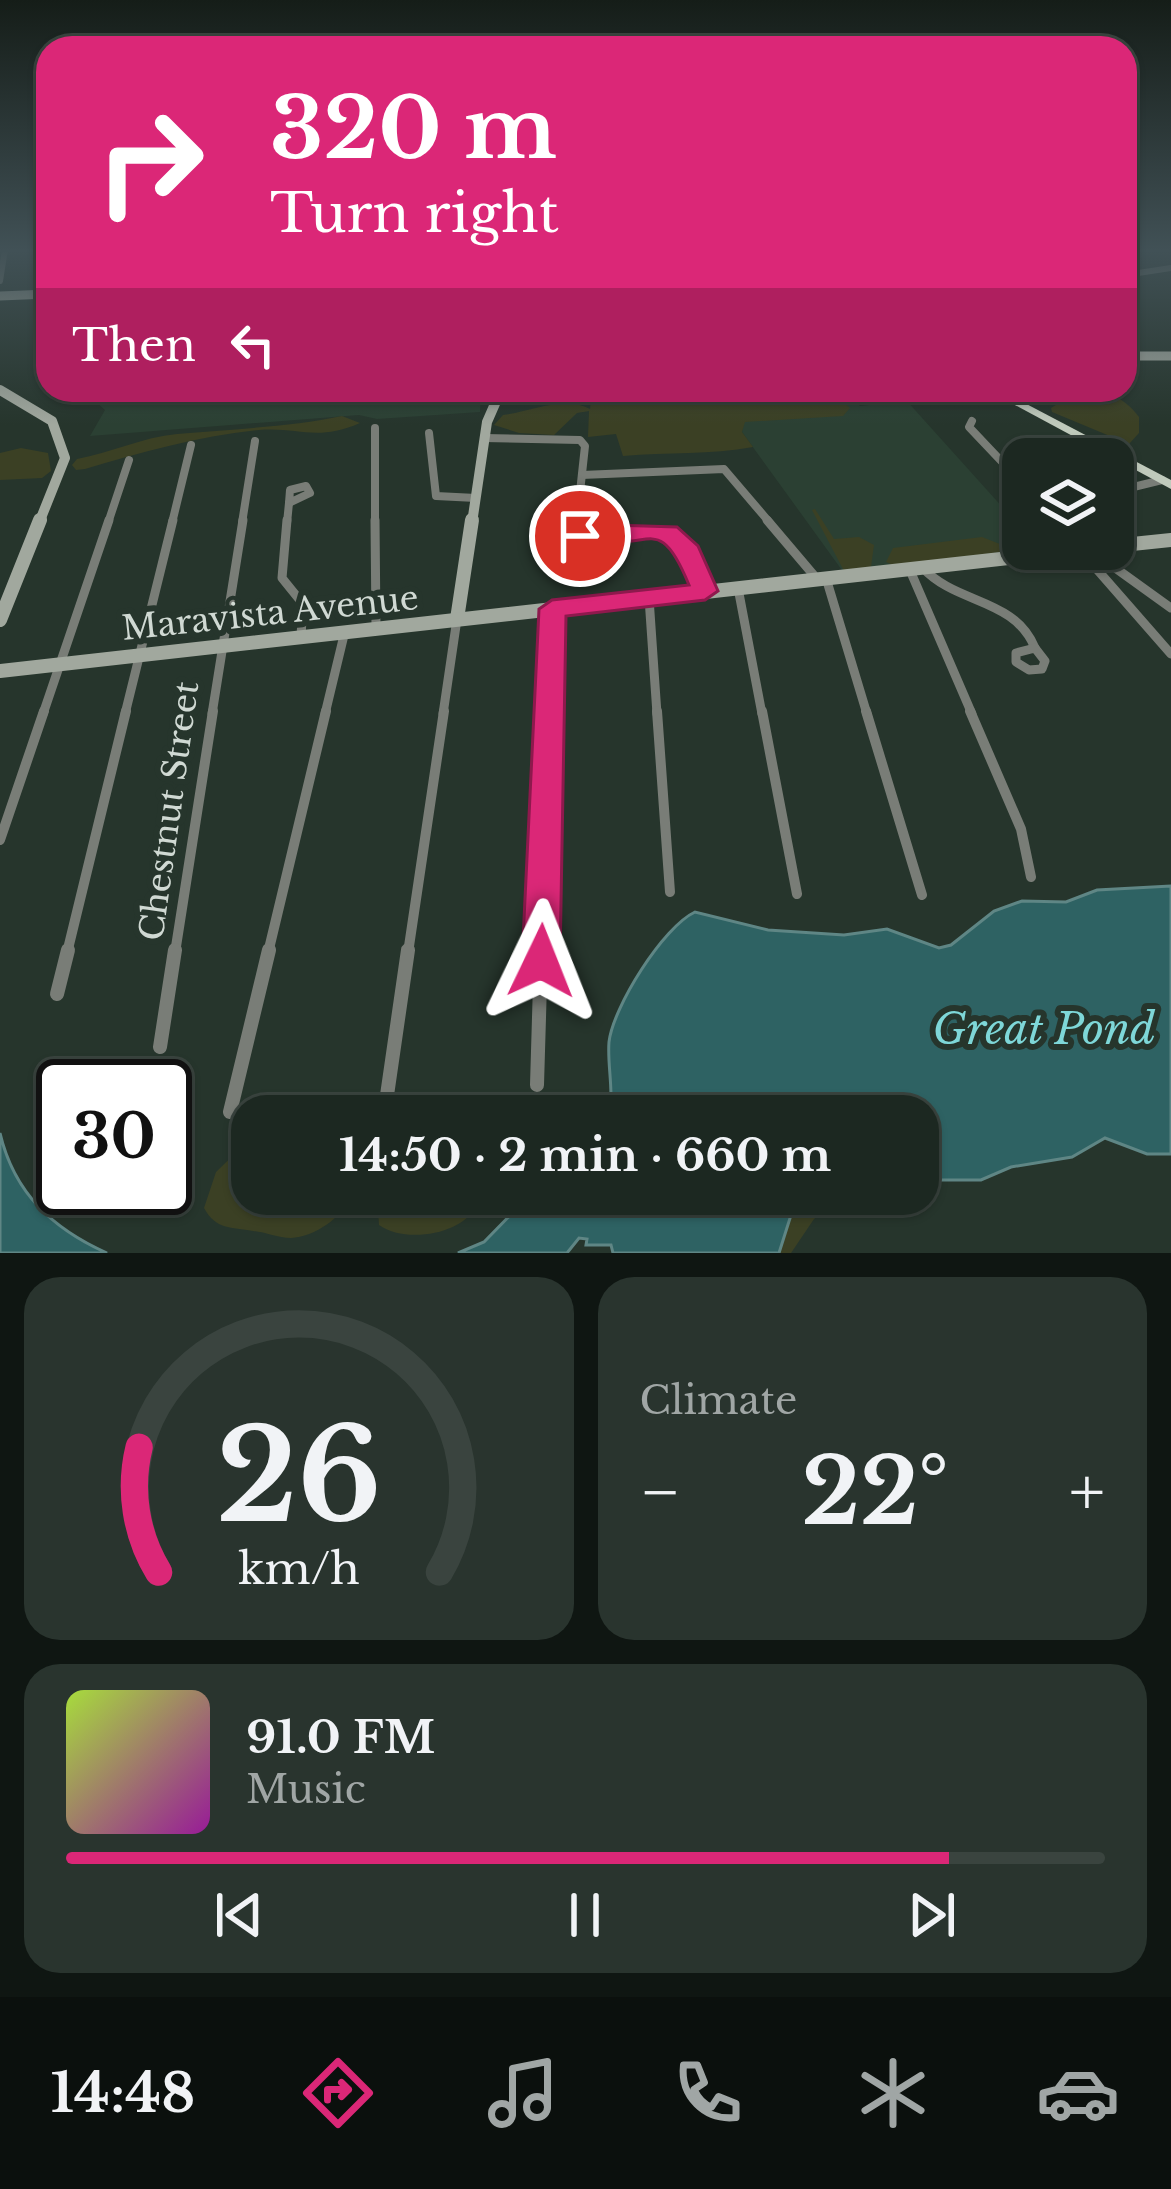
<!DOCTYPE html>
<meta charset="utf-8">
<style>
:root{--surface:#1c2821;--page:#29342e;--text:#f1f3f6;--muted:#a0a6a5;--line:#3a443f;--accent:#db2777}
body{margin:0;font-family:"Libre Baskerville",serif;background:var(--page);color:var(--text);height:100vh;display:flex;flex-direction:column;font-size:45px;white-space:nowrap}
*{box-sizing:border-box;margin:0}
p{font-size:39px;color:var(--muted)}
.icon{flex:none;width:66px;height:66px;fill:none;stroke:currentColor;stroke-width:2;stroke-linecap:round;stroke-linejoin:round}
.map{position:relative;height:1253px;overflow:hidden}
.side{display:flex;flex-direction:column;gap:24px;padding:24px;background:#0f1612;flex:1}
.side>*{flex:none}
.top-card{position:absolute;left:36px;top:36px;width:1101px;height:366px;border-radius:36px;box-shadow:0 3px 9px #0004,0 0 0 3px var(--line);background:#db2777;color:#fff;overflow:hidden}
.buttons{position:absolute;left:1002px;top:438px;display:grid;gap:24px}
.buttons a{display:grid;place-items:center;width:132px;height:132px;border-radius:24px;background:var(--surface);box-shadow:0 3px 9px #0004,0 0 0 3px var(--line);font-size:60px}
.speed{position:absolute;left:36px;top:1059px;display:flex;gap:24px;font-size:60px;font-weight:700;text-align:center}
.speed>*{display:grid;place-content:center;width:156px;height:156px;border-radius:50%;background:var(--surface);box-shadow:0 3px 9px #0004,0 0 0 3px var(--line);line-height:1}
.speed .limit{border:6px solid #111;border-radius:18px;background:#fff;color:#111}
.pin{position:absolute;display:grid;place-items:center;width:102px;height:102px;color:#fff;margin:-51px;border:6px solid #fff;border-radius:50%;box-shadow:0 3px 12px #0007}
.me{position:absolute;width:132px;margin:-66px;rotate:2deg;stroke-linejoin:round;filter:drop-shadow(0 0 9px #0008)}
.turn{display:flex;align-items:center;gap:42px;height:252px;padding:0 36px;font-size:54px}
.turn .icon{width:156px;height:156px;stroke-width:2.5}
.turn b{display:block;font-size:84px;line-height:102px}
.then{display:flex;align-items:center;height:114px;padding:0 36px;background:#0003;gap:24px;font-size:45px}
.big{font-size:90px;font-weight:700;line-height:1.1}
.side .widget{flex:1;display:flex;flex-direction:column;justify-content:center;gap:18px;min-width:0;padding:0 42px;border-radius:36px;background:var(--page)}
.side .dial{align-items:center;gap:0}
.dial svg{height:312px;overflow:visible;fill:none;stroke:var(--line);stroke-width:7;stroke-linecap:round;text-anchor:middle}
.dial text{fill:var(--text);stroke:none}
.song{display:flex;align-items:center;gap:36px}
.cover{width:144px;height:144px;border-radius:18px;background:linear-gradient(135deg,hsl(80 70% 55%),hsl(300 70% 35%))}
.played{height:12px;border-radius:6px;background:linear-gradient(90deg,var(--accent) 85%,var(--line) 85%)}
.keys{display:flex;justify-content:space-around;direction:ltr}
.heat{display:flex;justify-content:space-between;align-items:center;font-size:66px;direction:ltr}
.side .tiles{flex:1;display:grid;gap:24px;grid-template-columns:1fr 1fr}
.widget:last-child{grid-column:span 2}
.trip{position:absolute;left:231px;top:1095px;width:708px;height:120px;border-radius:36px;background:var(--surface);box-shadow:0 3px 9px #0004,0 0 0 3px var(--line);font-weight:700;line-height:120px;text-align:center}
.menu{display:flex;height:192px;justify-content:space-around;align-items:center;background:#0b100d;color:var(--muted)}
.menu .icon{width:84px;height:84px}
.menu .selected{color:var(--accent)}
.menu b{font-size:54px;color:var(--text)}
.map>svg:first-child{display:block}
</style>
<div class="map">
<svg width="1171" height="1253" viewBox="0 0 1171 1253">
<rect width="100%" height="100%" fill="#26352c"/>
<!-- built -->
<g fill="#2b4033">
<polygon points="83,390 481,390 480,412 377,419 359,415 90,436 105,410"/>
<polygon points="765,390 846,390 860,406 869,405 856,390 897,390 1023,530 1023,549 1039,549 844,573 742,432 746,411"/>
</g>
<!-- green -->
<g fill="#3b4024">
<path d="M592,390h239l19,18 -7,8 -98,6 -3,10 11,15c-42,8 -86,5 -130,9l-7,-22 -28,3 1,-26 -12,2 -23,22 -35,-2 -25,-8 9,-10c27,-3 62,-20 87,-6z"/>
<path d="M1080,390c26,0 43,6 59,27v16l-10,11 -77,-32 -1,-4z"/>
<path d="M342,416l18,7c-44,19 -60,4 -101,7 -59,6 -117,22 -174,39l-9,1 -4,-5 5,-6c33,-6 66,-22 100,-25 54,-5 114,-7 165,-18z"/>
<polygon points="21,448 48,453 51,471 42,478 0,480 0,453"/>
<polygon points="815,509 834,539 859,537 874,545 871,567 844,571 812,510"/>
<polygon points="982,537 1015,550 895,566 886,562 893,548"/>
<path d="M252,1137v57h98c-5,23 -36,43 -59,44 -13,0 -26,-6 -38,-7 -22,-4 -37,-1 -49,-23l12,-36z"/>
<polygon points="165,1167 177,1176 180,1197 157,1214 113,1210 79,1188 165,1188"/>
<path d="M377,1194h70l-11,11 11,6 31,-8c-13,32 -73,41 -99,22z"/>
<polygon points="811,1194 845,1194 814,1219 791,1253 779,1253 791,1215"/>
</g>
<!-- water -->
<g fill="#2e6263" stroke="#5f8685" stroke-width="3">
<path d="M1171,886v268h-24l-42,-16 -33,19 -61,10 -30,13h-63v-64h-310c7,-21 -1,-50 1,-74 4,-35 54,-115 86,-130l73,18 76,5 43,-6 52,19 12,-3 43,-34 28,-10 44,1 31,-12z"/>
<path d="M0,1133c14,60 53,96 107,120h-107z"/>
<polygon points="531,1194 811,1194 791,1215 779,1253 613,1253 611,1245 586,1245 587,1239 579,1238 567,1253 458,1253 484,1242"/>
</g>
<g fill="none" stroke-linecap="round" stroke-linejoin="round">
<!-- street-far4 -->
<g stroke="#797d77" stroke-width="6">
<polyline points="1125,275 1171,268"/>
<polyline points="0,281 5,249"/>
</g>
<!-- street-far3 -->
<g stroke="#797d77" stroke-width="8">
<polyline points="972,421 969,427 1023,484"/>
<polyline points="375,428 375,523"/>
<polyline points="429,433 436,496 476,498"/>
<polyline points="484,438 580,440 585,446 580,492"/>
<polyline points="582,475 724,469 770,523"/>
<polygon points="306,486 310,493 289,503 290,490"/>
<polyline points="1113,492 1162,480"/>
<polyline points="108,523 129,460"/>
<polyline points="172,523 191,445"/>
<polyline points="242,523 255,441"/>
<polyline points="287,523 289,503"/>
<polyline points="578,523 594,523"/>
</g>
<!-- street-far2 -->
<g stroke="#797d77" stroke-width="9">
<polyline points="287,520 282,578 303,604 301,636"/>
<polyline points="375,520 376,627"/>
<polyline points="767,520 817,579"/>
<polygon points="578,523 594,523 607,532 580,535 573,530"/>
<path d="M607,532c62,-3 73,1 98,59"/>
<polyline points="1089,549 1171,608"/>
<polyline points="1080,550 1171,654"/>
<path d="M922,567c34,38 92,30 113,81"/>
<polyline points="909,568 972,714"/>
<polyline points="826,578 867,714"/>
<polyline points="738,588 762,714"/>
<polyline points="649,598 657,714"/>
<polygon points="1035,648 1045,661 1042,669 1029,670 1016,662 1016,653"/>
<polyline points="43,714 109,520"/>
<polyline points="125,714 173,520"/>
<polyline points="212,714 243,520"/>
<polyline points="325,714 345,631"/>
<polyline points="443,714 457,619"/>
<polyline points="549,714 552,609"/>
</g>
<!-- street-far1 -->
<g stroke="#797d77" stroke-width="10">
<polyline points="657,711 670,892"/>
<polyline points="762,711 797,894"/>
<polyline points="866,711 922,895"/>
<polyline points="970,711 1021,829 1031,877"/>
<polyline points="0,840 44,711"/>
<polyline points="67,953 126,711"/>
<polyline points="175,953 213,711"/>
<polyline points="268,953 326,711"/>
<polyline points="408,953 444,711"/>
<polyline points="541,953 549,711"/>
</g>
<!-- street -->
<g stroke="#797d77" stroke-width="14">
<polyline points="57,994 68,950"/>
<polyline points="160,1047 175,950"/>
<polyline points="537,1085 541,950"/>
<polyline points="230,1112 269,950"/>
<polyline points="384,1116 408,950"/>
</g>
<!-- secondary-far2 -->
<g stroke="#a1a89e" stroke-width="9">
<polyline points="0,296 48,294"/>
<polyline points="1125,356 1171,356"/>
</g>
<!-- secondary-far1 -->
<g stroke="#a1a89e" stroke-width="10">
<polyline points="0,390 52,421 65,458 39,523"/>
<polyline points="472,523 487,422 501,390"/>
</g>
<!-- secondary -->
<g stroke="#a1a89e" stroke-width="14">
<polyline points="1113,546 1171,540"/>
<polyline points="457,619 472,520"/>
<polyline points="0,620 40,520"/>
<polyline points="0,671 1089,549"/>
</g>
<!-- primary -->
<polygon fill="#c0cabc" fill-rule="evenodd" points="987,390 1000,390 1171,480 1171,489"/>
</g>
<!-- sky -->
<linearGradient id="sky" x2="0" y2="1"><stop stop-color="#151d18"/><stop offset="0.59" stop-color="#415156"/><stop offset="1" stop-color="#415156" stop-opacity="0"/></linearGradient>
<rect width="1171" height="425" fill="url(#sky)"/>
<!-- route -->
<path fill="#db2777" stroke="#8e194d" stroke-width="3" d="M585,514l27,11 65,2 21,19 20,45 -13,9 -139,16 -6,345 -6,13 -13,5 -14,-5 -5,-13 17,-352 13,-9 137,-15c-33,-81 -42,-25 -98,-51l-2,7h-17l-11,-14z"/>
<g text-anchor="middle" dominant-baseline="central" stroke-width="12" stroke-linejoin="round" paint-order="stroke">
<!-- street labels -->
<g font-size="33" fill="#d0d9d3" stroke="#26352c">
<text transform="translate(270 613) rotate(-6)">Maravista Avenue</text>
<text transform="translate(169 811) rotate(-82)">Chestnut Street</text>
</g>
<!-- near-water labels -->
<g font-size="42" font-style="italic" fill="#7ed7d8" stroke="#26352c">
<text x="1044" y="1029">Great Pond</text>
</g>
</g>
</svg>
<div class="buttons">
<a><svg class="icon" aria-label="layers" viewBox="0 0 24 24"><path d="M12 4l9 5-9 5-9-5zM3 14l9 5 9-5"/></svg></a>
</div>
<div class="speed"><div class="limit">30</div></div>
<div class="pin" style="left:580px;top:536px;background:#d93025"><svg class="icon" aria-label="arrive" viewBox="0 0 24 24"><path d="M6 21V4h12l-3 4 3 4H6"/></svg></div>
<svg class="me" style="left:541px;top:961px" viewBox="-20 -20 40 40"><path d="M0-17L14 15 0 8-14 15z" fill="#db2777" stroke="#fff" stroke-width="4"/></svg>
<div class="trip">14:50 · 2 min · 660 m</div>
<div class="top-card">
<div class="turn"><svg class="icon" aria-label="right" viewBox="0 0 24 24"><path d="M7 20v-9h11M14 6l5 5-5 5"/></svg><div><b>320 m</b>Turn right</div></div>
<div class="then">Then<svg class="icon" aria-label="left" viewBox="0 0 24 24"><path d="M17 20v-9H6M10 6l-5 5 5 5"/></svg></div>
</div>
</div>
<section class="side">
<div class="tiles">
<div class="widget dial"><svg viewBox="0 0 100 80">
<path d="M14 69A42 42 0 1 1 86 69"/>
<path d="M14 69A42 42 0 0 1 9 37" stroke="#db2777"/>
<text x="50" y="56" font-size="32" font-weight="700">26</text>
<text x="50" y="72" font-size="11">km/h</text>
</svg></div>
<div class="widget"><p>Climate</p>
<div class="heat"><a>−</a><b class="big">22°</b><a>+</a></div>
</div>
<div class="widget">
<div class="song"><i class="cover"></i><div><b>91.0 FM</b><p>Music</p></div></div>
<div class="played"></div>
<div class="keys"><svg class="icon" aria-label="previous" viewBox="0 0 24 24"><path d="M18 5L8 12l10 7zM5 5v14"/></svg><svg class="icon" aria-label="pause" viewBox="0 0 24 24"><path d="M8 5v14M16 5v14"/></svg><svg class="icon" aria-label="next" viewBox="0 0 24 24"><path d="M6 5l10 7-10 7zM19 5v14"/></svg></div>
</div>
</div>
</section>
<nav class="menu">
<b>14:48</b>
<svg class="icon selected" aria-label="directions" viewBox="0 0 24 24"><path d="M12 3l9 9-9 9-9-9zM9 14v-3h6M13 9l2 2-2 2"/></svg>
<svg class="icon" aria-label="music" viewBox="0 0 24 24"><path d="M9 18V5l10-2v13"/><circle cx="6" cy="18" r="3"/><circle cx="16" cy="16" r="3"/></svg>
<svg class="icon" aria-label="phone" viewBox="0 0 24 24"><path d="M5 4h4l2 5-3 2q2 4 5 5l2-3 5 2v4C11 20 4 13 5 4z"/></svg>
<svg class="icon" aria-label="climate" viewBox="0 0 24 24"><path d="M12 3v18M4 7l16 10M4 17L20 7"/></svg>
<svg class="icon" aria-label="car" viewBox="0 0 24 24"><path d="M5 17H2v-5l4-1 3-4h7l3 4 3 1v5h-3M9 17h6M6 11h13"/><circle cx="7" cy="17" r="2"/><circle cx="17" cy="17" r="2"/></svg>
</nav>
